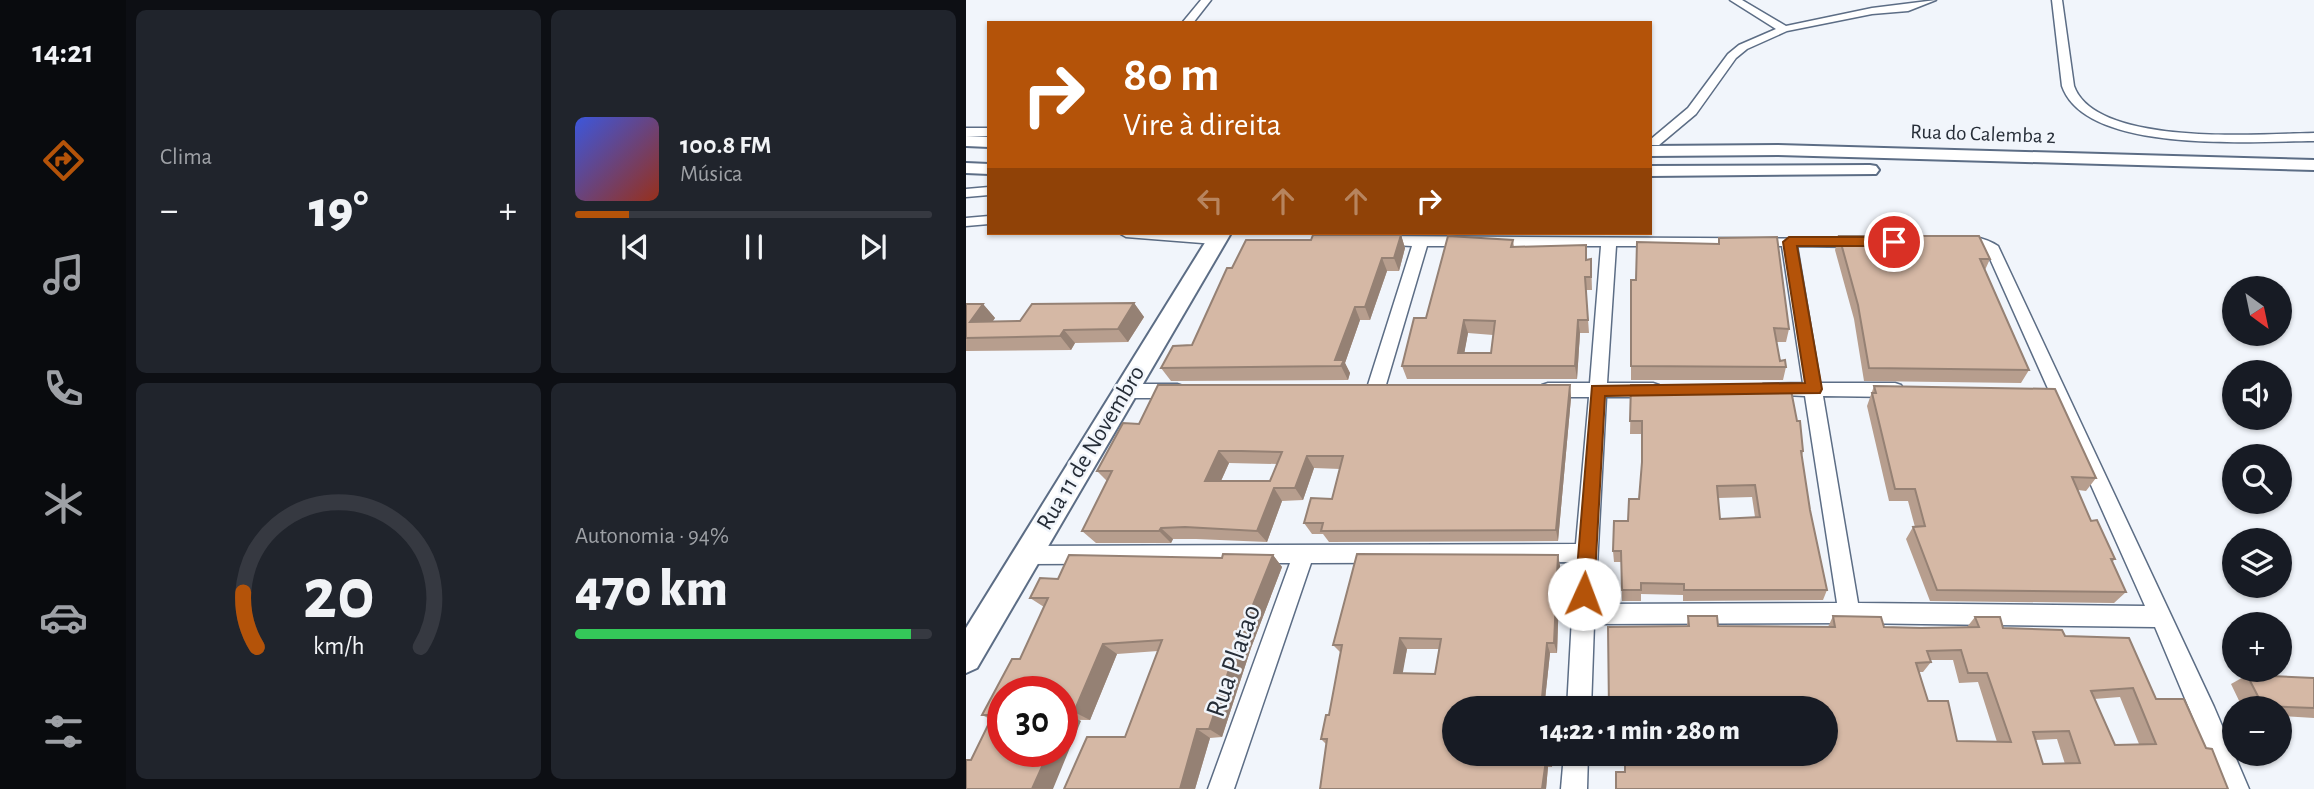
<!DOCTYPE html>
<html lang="pt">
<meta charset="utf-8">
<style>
:root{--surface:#171b24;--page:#20242c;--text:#f1f3f6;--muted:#9ea1a6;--line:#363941;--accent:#b45309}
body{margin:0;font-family:"Alegreya Sans",sans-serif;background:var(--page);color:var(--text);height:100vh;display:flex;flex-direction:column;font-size:26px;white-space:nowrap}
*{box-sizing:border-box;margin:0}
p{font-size:23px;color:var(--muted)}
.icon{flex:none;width:38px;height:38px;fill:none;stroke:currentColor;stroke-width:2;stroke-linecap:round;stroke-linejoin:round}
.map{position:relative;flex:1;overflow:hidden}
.side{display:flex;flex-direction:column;gap:10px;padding:10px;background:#0d0f14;width:840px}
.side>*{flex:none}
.banner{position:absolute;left:21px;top:21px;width:665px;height:214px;border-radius:0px;box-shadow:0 2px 5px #0004;background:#b45309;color:#fff;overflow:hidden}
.needle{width:46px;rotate:147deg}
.controls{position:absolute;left:1256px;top:276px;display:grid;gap:14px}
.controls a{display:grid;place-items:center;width:70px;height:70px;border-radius:50%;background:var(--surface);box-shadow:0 2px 5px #0004;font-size:35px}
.speed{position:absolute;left:21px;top:676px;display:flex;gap:14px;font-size:35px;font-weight:700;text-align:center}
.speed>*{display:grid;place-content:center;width:91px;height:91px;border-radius:50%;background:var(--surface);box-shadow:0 2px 5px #0004;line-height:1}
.speed .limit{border:10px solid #d22;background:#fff;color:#111}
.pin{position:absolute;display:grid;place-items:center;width:60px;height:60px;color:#fff;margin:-30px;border:4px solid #fff;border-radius:50%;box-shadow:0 2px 7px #0007}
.me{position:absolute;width:77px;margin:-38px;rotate:2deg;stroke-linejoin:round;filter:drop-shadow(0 0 5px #0008)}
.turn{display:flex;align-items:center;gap:24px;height:147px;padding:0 21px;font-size:32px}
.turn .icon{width:91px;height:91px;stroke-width:2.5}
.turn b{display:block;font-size:49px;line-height:60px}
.lanes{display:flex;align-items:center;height:66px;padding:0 21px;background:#0003;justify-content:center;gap:35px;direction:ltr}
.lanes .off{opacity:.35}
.big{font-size:52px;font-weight:800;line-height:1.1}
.side .widget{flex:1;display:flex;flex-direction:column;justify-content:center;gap:10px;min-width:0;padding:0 24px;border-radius:10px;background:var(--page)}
.side .dial{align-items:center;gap:0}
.dial svg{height:182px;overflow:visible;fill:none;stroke:var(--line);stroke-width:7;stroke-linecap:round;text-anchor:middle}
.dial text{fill:var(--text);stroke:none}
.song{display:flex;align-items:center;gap:21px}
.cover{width:84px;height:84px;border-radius:10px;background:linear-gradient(135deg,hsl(230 70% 55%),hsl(10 70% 35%))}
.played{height:7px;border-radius:4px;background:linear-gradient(90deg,var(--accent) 15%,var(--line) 15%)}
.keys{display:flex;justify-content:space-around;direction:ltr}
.heat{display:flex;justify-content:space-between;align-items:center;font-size:38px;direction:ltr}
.charge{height:10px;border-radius:5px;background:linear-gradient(90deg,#34c759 94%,var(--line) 0)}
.side .tiles{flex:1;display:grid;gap:10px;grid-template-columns:repeat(2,1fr)}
.trip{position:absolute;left:476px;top:696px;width:396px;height:70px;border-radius:35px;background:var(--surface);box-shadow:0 2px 5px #0004;font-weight:800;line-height:70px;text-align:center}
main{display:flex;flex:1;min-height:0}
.menu{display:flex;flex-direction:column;width:126px;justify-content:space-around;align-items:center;background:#090b0e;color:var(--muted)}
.menu .icon{width:49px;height:49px}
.menu .selected{color:var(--accent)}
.menu b{font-size:32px;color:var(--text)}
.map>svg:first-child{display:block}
</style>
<main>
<nav class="menu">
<b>14:21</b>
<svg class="icon selected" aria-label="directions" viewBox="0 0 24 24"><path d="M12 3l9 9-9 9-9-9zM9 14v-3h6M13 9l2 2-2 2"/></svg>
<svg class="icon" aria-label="music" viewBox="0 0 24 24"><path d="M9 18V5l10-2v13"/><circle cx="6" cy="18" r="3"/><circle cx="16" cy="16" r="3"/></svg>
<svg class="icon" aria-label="phone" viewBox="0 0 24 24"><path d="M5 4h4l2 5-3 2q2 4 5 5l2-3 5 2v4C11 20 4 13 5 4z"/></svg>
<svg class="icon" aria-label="climate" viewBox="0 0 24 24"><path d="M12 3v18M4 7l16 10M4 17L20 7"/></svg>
<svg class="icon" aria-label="car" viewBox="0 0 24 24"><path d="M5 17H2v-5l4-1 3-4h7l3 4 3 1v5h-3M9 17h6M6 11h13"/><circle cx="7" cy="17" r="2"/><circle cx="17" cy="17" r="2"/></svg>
<svg class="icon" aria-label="filters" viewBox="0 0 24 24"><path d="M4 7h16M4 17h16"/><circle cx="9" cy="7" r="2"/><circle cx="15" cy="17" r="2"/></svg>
</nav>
<section class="side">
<div class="tiles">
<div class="widget"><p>Clima</p>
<div class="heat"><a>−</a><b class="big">19°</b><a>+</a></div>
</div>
<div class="widget">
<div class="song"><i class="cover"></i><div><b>100.8 FM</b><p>Música</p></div></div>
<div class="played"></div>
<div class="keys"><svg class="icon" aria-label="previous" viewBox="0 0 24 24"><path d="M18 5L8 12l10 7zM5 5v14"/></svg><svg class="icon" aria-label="pause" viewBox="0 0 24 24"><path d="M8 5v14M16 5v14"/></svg><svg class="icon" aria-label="next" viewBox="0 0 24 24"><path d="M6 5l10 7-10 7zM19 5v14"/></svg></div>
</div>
<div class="widget dial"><svg viewBox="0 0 100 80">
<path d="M14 69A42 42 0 1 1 86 69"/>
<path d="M14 69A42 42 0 0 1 8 45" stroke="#b45309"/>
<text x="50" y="56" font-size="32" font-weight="700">20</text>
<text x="50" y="72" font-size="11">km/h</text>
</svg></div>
<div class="widget"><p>Autonomia · 94%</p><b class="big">470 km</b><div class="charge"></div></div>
</div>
</section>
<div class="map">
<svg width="1348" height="789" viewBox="0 0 1348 789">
<rect width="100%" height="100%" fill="#f1f5fb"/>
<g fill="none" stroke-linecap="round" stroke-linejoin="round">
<defs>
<g id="street">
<polygon points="235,0 245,0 227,23 216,23"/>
<polygon points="764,0 776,0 820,26 906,8 970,0 942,11 906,14 821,31 781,49 770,58 730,114 693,145 685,145 685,139 722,108 762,54 773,45 810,29"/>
<path d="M1086,0h10l12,86c22,61 186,48 240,47v8c-60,0 -228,14 -252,-55z"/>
<rect x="0" y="128" width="23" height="8"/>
<polygon points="23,187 23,195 0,197 0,189"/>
<polygon points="23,216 23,224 0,226 0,218"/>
<path d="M153,233c19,-1 91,-5 103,6l-7,5 -89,-7z"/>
<path d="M413,236l485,3 2,3 -7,5 -62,-1 23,137h75l6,2 3,5 -3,5 -6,2 -72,-1 35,207 287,3 -158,-354 -7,-5 -25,-2 -2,-3c11,-10 33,-4 45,4l216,461 35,82h-26l-68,-162 -306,-4 -255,1 -3,85h-24l8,-147 -264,1 -77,226h-26l82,-226 -263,1 -7,-2 -3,-7 3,-7 7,-2 549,-2 13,-147h-41l-6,-2 -3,-5 3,-5 6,-2h42l11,-137h-174l-42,142 -3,5h-12l-3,-5 45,-142 -38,-2 -2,-3zM650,246h166l21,137 -40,1 -3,5 3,5 42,2 32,207 -242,1 11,-207h47l6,-2 3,-5 -3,-5 -6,-2h-46z"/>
<polygon points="159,384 211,384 217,386 220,391 217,396 211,398 159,398 153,396 150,391 153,386"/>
<polygon points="598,754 622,754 621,789 595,789"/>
</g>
<g id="secondary">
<polygon points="0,136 23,137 23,147 0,146"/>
<polygon points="812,145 1348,160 1348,170 812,155 684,156 684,146"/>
<polygon points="0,163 23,164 23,174 0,173"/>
<polygon points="904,165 910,166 913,170 910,174 684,176 684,166"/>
<polygon points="245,233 265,233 11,668 0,673 0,628"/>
</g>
</defs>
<!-- street casing -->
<use href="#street" stroke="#5c6d85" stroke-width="3"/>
<!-- secondary casing -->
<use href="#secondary" stroke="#5c6d85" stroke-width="4"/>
<!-- street -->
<use href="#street" fill="#fff" fill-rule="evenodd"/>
<!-- secondary -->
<use href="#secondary" fill="#fff" fill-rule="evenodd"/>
</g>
<!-- wall -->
<g fill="#b79e8e" fill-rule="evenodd">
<polygon points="435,235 439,248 433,271 421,271 404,320 394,320 379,363 384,373 382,380 205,381 195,368 226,345 266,268 345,240"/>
<polygon points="873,236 1024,259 1019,270 1063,370 1055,383 898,381 888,319 869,250"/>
<polygon points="753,238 823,329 820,342 810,342 814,361 820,367 817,380 665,380 665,280 670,280 752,244"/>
<path d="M547,240l1,7 73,13 4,-1 1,31h-6l3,43h-9l-3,46h-170l-5,-13 24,-48zM502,333l25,2 -2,18h-27z"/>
<polygon points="168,303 178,317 162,342 109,343 105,350 0,351 0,304 17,304 29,318 26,322 54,321"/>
<path d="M604,385l1,13 -13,143 -229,1 -6,-8h-11l-8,-11 28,-24 8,-30 -26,-1 -11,32 -21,1 -15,41 -71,-3h-23l-2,4h-75l-14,-12 25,-50 -10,-10 42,-47zM263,463l48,1 -7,17h-49z"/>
<path d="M665,385l172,66 -1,5 8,54 17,80 -4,10 -140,1v-6l-42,-1v7h-19l-1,-39h-7l-1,-11 26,-52 3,-35v-30h-12zM786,497l3,20 -35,2 -2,-21z"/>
<polygon points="908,386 1130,478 1120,491 1112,490 1125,521 1149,559 1146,562 1160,592 1148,603 964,601 940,539 947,527 949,527 942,501 923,501 901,406"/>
<polygon points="307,555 316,567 285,648 256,737 244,738 229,789 98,789 159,737 192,651 151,654 124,720 24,719 16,715 54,659 78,607 64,598 92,579 256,558"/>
<path d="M592,555l2,11 -3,87h-7l-6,56h-90v45h99l-1,13h-4l-2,22h-226l6,-45 -5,-5 8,-24 12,-62 -8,-8zM441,649h32l-4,25 -33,-1z"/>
<path d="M722,616l30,10 110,1 5,-11 51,11h83l8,-10 28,11 62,8 91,63 50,49 22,41 -603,-17 200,-18 -138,-128zM964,660h23l6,23 19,-1 19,60 -40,-1 -29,-40 -9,-29h4l8,-10zM1154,697l19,47 -24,1 -21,-46zM1091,739l8,25h-22l-8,-24z"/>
<polygon points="1281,675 1348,678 1348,718 1314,716 1314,709 1277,709 1265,684"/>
</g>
<!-- shaded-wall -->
<g fill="#958174">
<polygon points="435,235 439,248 433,271 428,258"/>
<polygon points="416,258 421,271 404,320 399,307"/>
<polygon points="168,303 178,317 162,342 152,329"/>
<polygon points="17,304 29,318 16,336 4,322"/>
<polygon points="389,307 394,320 379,363 384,373 382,380 375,366 369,360"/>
<polygon points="498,320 502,333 496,366 492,353"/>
<polygon points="612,320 614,333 611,379 609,366"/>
<polygon points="98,330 109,343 105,350 94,336"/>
<polygon points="604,385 605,398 592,541 590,530"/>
<polygon points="253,451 263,463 249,494 239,481"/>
<polygon points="341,456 348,468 337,500 329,488"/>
<polygon points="308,488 316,501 301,542 291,531"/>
<polygon points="195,528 207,539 205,543 193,531"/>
<polygon points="307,555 316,567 285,648 256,737 243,729 274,637"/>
<polygon points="592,555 594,566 591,653 588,643"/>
<polygon points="434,638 441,649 435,683 428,673"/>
<polygon points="581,643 584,653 578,709 575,709"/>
<polygon points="137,644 151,654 124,720 108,712"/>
<polygon points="99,712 115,721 87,789 66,789 83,751 96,751 96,719"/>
<polygon points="231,729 244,738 229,789 214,789"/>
<polygon points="584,754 587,754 586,767 583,759"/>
<polygon points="580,760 582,767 580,789 576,789"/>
</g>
<!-- building -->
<g fill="#d5b8a5" stroke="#958174" stroke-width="2" fill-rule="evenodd">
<polygon points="347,235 435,235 428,258 416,258 399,307 389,307 369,360 378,360 375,366 195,368 207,346 226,345 261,268 266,268 280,240 345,240"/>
<path d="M482,236l65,4 -2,7 75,-2v15l5,-1v18h-6l3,43h-10l-3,46h-173l12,-48h12zM498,320l31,1 -4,32h-33z"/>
<polygon points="873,236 1013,236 1024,259 1014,259 1063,370 903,368 892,305"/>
<polygon points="811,237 823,329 808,328 814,361 819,360 820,367 665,366 665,280 670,280 671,242 753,244 753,238"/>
<polygon points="168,303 152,329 98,330 94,336 0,338 0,304 17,304 4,322 54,321 66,304"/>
<path d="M192,385h412l-14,145 -235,1 2,-8h-19l7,-25 21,1 11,-43h-36l-12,32h-21l-17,43 -72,-4 -24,1 -2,3h-77l30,-60h-15l26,-48 16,1zM253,451h22l41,1 -12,29h-65z"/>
<path d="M665,385h159l7,36h3l3,30h-2l9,59 17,80h-143v-6l-43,-1v7h-19l-1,-39h-8l1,-30h14l1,-22h10l3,-37v-41h-12zM789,485l5,32 -40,2 -3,-33z"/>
<polygon points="908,386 1089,389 1130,478 1106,477 1125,521 1131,520 1149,559 1145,559 1160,592 971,590 947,527 959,526 949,489 929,489 906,393 910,393"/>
<polygon points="257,554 307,555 274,637 243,729 231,729 214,789 98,789 121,737 159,737 196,640 137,644 108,712 99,712 96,719 96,691 37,691 37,751 83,751 66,789 0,789 0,760 5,760 27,715 16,715 46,659 54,659 82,598 64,598 74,578 92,579 103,555 256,558"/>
<path d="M391,554l201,1 -4,88h-7l-6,66h-87v45h96l-1,5 -3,1 -4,29h-222l7,-50h-6l5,-24h3l13,-70h-9zM434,638l41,1 -6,35 -41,-1z"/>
<path d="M722,616h29l1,10 117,1 -2,-11 48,1 3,10 37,1 58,-1 -4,-10h25l3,11 59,2 3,6 64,2 27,61h28l22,49 6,1 16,40h-612v-17h9v-18h200v-45h-216l-1,-82 81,-1zM995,650l7,23h19l24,69 -54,-1 -9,-40h-20l-12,-38 15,-1 -4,-11zM1167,688l23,56 -41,1 -24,-54zM1103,731l11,32 -37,1 -10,-32z"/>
<polygon points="1281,675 1348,678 1348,708 1297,706"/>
</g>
<!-- route -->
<polygon fill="#b45309" stroke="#753606" stroke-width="2" points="823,237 928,237 935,242 928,246 831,246 856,389 854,393 639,396 628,594 625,600 618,603 612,600 609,594 626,386 839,383 817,242"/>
<g text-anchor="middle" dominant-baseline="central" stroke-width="5" stroke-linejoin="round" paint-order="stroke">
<!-- far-street labels -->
<g font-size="21" fill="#262d37" stroke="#f1f5fb">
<text transform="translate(1017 134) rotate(2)">Rua do Calemba 2</text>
</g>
<!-- street labels -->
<g font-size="24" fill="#262d37" stroke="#f1f5fb">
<text transform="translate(125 448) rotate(-59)">Rua 11 de Novembro</text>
</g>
<!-- near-street labels -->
<g font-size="28" fill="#262d37" stroke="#f1f5fb">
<text transform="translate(268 661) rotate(-71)">Rua Platao</text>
</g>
</g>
</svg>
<div class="controls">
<a><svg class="needle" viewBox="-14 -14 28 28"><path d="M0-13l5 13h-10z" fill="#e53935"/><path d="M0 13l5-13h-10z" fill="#9ea1a6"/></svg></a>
<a><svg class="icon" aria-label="sound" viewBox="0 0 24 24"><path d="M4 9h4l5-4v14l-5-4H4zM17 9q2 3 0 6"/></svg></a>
<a><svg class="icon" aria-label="search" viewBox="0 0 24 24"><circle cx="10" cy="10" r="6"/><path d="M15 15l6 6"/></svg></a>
<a><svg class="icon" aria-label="layers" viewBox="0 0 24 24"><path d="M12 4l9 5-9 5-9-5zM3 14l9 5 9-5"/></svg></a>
<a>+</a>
<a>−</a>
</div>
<div class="speed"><div class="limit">30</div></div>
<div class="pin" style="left:928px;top:242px;background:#d93025"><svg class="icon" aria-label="arrive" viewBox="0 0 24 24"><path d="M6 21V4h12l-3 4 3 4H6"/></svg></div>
<svg class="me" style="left:618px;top:594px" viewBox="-20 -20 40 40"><circle r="19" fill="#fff"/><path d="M0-13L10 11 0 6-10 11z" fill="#b45309"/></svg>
<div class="trip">14:22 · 1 min · 280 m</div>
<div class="banner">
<div class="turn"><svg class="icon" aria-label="right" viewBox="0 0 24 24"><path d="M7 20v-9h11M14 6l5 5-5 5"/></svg><div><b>80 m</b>Vire à direita</div></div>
<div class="lanes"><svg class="icon off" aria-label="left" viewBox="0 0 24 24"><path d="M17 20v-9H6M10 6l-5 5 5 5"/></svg><svg class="icon off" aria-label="ahead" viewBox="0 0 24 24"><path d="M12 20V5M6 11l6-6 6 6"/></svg><svg class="icon off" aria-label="ahead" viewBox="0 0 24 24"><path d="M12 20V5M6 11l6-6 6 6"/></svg><svg class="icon" aria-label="right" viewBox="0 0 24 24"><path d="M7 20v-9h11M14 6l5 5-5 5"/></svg></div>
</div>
</div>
</main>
